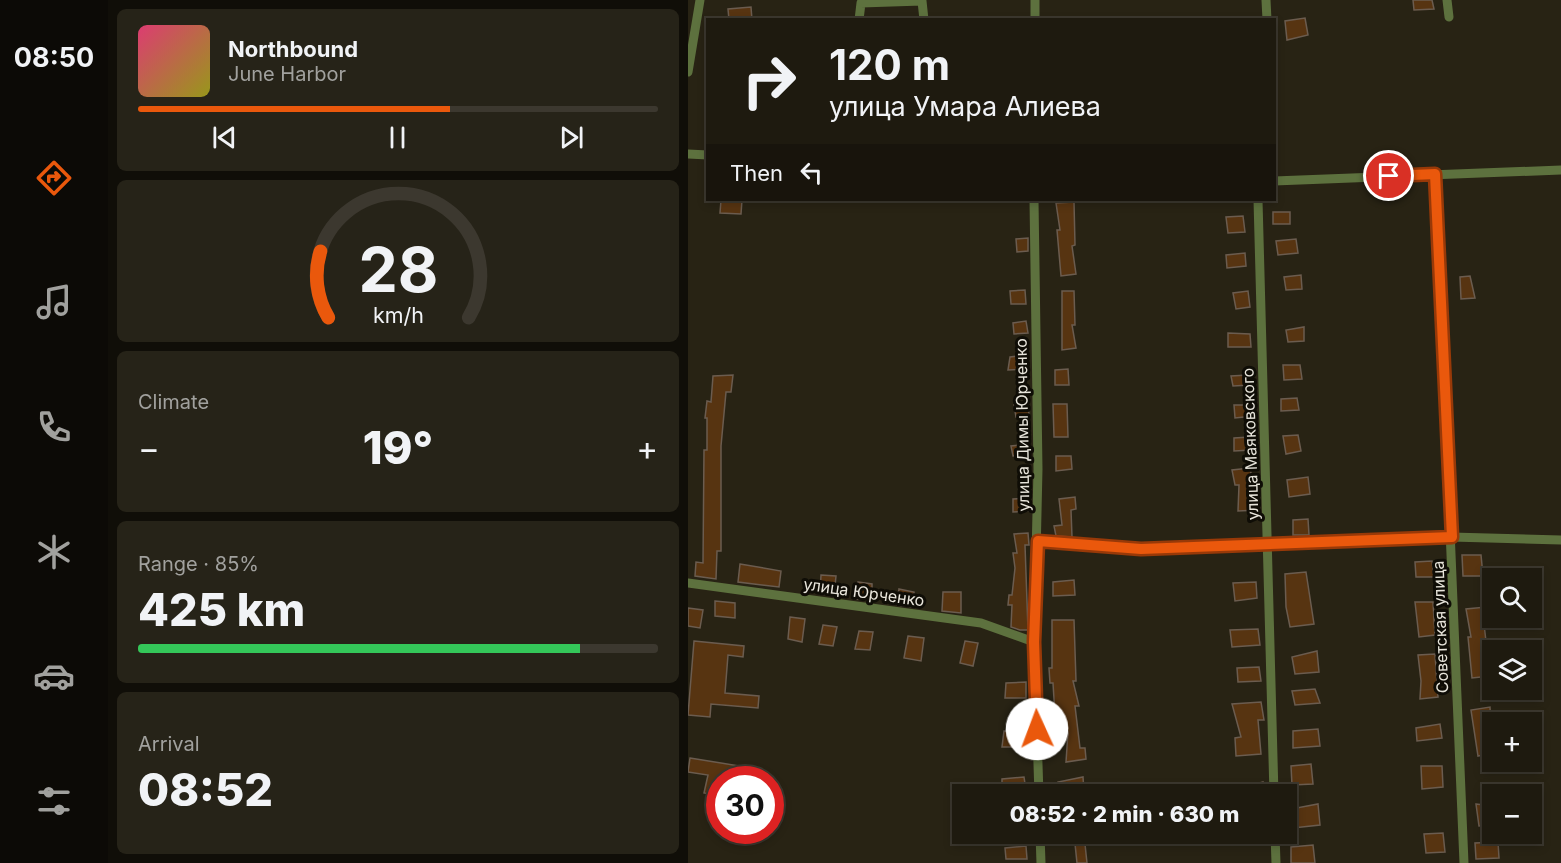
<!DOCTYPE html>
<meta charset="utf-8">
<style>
:root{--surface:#1e1a0f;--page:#262318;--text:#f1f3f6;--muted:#a1a19e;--line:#3c382f;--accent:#ea580c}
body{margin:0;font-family:Inter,sans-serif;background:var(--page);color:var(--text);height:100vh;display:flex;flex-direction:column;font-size:22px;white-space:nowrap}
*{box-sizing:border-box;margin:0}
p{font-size:20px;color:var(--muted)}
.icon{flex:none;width:33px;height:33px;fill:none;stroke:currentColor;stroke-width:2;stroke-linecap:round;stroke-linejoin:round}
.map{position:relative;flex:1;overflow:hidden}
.details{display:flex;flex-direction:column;gap:9px;padding:9px;background:#100e08;width:580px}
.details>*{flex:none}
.guide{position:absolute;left:18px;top:18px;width:570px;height:183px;border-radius:0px;box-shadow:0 3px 9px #0003,0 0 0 2px var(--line);background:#1e1a0f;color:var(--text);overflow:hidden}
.buttons{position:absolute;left:794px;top:568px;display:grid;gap:12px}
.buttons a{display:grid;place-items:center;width:60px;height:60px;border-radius:0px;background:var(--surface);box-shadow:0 3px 9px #0003,0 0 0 2px var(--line);font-size:30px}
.speed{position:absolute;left:18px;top:766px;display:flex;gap:12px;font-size:30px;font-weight:700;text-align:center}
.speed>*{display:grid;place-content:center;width:78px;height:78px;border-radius:50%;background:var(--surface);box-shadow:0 3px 9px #0003,0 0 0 2px var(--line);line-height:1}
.speed .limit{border:9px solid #d22;background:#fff;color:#111}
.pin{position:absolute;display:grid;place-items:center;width:51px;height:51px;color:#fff;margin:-26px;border:3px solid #fff;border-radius:50%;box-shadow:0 2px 6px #0007}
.me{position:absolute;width:66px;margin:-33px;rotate:358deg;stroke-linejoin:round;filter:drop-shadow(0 0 4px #0008)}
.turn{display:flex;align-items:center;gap:21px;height:126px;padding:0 24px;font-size:27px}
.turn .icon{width:78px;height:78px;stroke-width:2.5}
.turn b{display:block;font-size:42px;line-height:51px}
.then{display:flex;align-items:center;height:57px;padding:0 24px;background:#0003;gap:12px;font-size:22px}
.big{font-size:45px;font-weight:800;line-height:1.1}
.details .tile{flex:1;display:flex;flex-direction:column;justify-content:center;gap:9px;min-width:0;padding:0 21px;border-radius:9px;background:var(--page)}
.details .dial{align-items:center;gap:0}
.dial svg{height:156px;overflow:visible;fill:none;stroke:var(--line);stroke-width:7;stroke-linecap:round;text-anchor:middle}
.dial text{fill:var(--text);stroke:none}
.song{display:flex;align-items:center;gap:18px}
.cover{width:72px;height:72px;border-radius:9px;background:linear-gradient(135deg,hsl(340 70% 55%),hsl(60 70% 35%))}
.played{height:6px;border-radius:3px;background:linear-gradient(90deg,var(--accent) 60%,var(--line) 60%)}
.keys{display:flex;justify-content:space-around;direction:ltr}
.heat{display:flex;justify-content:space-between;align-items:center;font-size:33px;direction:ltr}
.charge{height:9px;border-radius:4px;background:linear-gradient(90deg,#34c759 85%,var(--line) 0)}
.trip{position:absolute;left:264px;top:784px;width:345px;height:60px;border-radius:0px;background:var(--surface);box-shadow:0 3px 9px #0003,0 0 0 2px var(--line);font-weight:800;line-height:60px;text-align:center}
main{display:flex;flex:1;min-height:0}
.dock{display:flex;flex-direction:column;width:108px;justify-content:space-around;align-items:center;background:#0c0a06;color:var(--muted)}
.dock .icon{width:42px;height:42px}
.dock .current{color:var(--accent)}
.dock b{font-size:27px;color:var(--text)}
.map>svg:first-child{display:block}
</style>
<main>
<nav class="dock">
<b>08:50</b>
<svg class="icon current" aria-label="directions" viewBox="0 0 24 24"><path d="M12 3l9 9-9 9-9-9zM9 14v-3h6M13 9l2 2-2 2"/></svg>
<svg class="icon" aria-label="music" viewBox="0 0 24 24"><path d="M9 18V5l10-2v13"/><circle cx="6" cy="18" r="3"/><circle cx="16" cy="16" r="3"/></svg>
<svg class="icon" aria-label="phone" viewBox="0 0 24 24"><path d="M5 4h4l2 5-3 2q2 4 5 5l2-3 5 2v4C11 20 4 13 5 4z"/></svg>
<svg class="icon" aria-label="climate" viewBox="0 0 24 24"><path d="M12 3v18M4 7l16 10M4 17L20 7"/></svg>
<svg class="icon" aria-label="car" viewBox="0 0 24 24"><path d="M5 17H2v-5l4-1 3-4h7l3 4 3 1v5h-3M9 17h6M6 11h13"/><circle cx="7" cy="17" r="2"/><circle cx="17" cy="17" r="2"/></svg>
<svg class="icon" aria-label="filters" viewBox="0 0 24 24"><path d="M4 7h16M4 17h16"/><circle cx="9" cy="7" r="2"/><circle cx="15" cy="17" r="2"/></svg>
</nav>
<section class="details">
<div class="tile">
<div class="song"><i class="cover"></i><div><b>Northbound</b><p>June Harbor</p></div></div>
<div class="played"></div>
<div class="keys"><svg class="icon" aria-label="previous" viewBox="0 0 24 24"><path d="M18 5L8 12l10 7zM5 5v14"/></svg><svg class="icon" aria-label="pause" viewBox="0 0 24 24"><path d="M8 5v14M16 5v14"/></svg><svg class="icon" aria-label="next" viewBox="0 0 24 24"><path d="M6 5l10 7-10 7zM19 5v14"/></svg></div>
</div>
<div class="tile dial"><svg viewBox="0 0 100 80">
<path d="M14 69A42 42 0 1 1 86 69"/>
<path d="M14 69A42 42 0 0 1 10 35" stroke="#ea580c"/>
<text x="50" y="56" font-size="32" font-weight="700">28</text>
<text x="50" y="72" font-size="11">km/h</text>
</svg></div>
<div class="tile"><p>Climate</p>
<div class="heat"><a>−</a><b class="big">19°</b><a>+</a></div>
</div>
<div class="tile"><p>Range · 85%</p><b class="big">425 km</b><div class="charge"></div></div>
<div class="tile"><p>Arrival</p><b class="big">08:52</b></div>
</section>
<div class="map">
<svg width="873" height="863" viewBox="0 0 873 863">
<rect width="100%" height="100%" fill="#282314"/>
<!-- building -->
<g fill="#573411" stroke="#6b5c4f" stroke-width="1.5">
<polygon points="725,0 744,0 746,9 726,10"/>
<polygon points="63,7 64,20 41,20 40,9"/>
<polygon points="617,18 620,35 599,40 597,21"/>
<polygon points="33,200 54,200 53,214 32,213"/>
<polygon points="386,202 387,245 384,246 388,274 373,276 369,230 372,230 368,203"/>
<rect x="585" y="212" width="17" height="12"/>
<polygon points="555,216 557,232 540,233 538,217"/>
<polygon points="340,238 340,251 329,252 328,239"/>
<polygon points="608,239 610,253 590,255 588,241"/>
<polygon points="557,253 558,266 539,268 538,255"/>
<polygon points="613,275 614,289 598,290 596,277"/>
<polygon points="782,276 787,298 773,299 772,277"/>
<polygon points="337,290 338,304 323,304 322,291"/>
<polygon points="374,291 386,291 387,325 384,325 388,348 374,350"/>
<polygon points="560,291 562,307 548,309 545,293"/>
<polygon points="338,321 340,333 326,334 325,323"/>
<polygon points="616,327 616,341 600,342 598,330"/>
<polygon points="540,333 562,334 563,347 540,347"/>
<polygon points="337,355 337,369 320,370 322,357"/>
<polygon points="595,365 612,365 614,379 596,380"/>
<polygon points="380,369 381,385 367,385 367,370"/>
<polygon points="45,375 43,392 38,392 33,446 33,551 29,551 28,579 7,576 8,562 15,563 16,450 19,450 19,418 17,418 19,401 23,402 25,376"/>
<polygon points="560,375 562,385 545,386 543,376"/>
<polygon points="609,398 611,410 593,411 593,399"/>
<polygon points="340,403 341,415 328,417 326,405"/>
<polygon points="365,404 379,404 380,437 366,437"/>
<polygon points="546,405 563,405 565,416 547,418"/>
<polygon points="610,435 613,451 598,454 595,436"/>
<polygon points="562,437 564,450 546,451 546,438"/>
<polygon points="340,444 341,454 325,456 323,446"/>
<polygon points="368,456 383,456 384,469 368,471"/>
<polygon points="562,468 570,510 550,511 551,485 547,485 544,470"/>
<polygon points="620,477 622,494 601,497 599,480"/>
<polygon points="387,497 388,509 383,510 384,537 368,536 366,526 374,525 371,499"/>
<polygon points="340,498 340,511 325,512 325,499"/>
<polygon points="620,519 621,535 605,535 605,520"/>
<polygon points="340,533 341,545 337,545 340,630 332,630 323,627 324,605 320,605 321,595 324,595 327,568 325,553 329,553 326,534"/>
<polygon points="774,555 793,555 795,576 775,576"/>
<polygon points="744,561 746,577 728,577 727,562"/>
<polygon points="52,564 93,571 91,587 50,582"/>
<polygon points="618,572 626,624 602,627 598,607 597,574"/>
<polygon points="133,575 148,576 146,595 132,594"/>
<polygon points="386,580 387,595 365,596 365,582"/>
<polygon points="170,582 184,584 184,600 169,599"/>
<polygon points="568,582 569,598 547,601 545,583"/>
<polygon points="211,589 226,592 226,607 209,605"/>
<polygon points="255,592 273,592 273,613 254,611"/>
<polygon points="27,601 47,603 47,618 27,616"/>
<polygon points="727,602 745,602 747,635 731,637"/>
<polygon points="798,607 799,624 796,624 802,676 784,678 780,637 783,637 778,609"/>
<polygon points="0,608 15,610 12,628 0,626"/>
<polygon points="102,617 117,619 114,642 100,639"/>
<polygon points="364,620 386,620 388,681 385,681 391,706 387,706 392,748 397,748 398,759 378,762 380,732 368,732 365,683 362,683 361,668 364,668"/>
<polygon points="135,625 149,627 145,646 131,644"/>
<polygon points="570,629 572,645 544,647 542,630"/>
<polygon points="171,631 185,632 182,650 167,649"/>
<polygon points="220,636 236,638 233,661 216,658"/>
<polygon points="6,641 56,646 55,657 40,655 37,693 71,696 70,708 23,704 22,717 0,715"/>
<polygon points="277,641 290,643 285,666 272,663"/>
<polygon points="629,651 631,672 607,674 604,657"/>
<polygon points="747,654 750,697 732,699 733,681 730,655"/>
<polygon points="571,667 573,681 550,682 549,668"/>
<polygon points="338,682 338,698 317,698 318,683"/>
<polygon points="627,689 632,703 607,705 604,691"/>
<polygon points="573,702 576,720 570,720 573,754 548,756 547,738 553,737 544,704"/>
<polygon points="802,707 804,753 790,756 783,710"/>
<polygon points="752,724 754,738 729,741 728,728"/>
<polygon points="630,729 632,746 605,748 605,731"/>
<polygon points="316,731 339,732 339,747 314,747"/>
<polygon points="2,758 64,768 62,780 32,777 32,796 16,793 20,775 0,772"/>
<polygon points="623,764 625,784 604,785 603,766"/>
<polygon points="733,766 754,766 755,787 734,789"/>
<polygon points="336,777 338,790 314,792 314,779"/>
<polygon points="395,777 396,791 373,795 370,782"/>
<polygon points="575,782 578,795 555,795 554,788"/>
<polygon points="630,804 632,825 605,828 603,809"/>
<polygon points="788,804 804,806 804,825 791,826"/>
<polygon points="755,833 757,852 738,853 736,834"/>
<polygon points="386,834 404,834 405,844 397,844 399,863 389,863"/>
<polygon points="548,834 580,834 580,841 549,844"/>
<polygon points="810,842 811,858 788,859 787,843"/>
<polygon points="625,845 627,863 603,863 603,847"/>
<polygon points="338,846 339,859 318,859 317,848"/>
</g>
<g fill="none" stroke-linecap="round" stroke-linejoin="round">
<!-- street -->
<g stroke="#5d713e" stroke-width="9">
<polyline points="578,0 579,20"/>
<polyline points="759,0 761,17"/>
<polyline points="171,20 173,3 234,1 236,20"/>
<polyline points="347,20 347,0"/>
<polyline points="0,72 12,0"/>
<polyline points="0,154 20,155"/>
<polyline points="747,174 776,863"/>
<polyline points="586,181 873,170"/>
<polyline points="346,200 350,469 346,642 351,795"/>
<polyline points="570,200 586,795"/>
<polyline points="349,541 453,549 763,537 873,540"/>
<polyline points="0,583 293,623 346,642"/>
<polyline points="352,834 353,863"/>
<polyline points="587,834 588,863"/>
</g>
</g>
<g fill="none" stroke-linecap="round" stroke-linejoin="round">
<defs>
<polyline id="route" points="349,729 346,642 350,541 453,549 764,537 747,174 701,176"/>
</defs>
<!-- route casing -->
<use href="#route" stroke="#983908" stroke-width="15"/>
<!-- route -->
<use href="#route" stroke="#ea580c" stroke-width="10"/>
</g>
<g text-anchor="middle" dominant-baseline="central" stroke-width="6" stroke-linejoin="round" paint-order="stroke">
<!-- street labels -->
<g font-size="16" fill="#e8e5db" stroke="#0f0d06">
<text transform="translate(334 425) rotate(-91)">улица Димы Юрченко</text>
<text transform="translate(562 444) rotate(-92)">улица Маяковского</text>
<text transform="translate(176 592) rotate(8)">улица Юрченко</text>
<text transform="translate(752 627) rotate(-92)">Советская улица</text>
</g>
</g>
</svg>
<div class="buttons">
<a><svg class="icon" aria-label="search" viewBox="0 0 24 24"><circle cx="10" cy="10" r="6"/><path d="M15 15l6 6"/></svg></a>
<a><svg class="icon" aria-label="layers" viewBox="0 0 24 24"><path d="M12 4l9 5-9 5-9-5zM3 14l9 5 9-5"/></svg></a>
<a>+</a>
<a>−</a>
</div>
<div class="speed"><div class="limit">30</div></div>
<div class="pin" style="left:701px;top:176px;background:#d93025"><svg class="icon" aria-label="arrive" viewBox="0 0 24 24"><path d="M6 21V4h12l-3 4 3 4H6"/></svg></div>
<svg class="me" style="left:349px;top:729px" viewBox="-20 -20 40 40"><circle r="19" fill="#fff"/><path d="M0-13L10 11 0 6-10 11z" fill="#ea580c"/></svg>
<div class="trip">08:52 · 2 min · 630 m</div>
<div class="guide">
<div class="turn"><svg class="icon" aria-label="right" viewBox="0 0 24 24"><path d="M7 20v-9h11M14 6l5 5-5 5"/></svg><div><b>120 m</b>улица Умара Алиева</div></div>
<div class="then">Then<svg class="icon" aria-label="left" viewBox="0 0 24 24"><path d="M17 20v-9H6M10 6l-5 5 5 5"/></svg></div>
</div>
</div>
</main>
